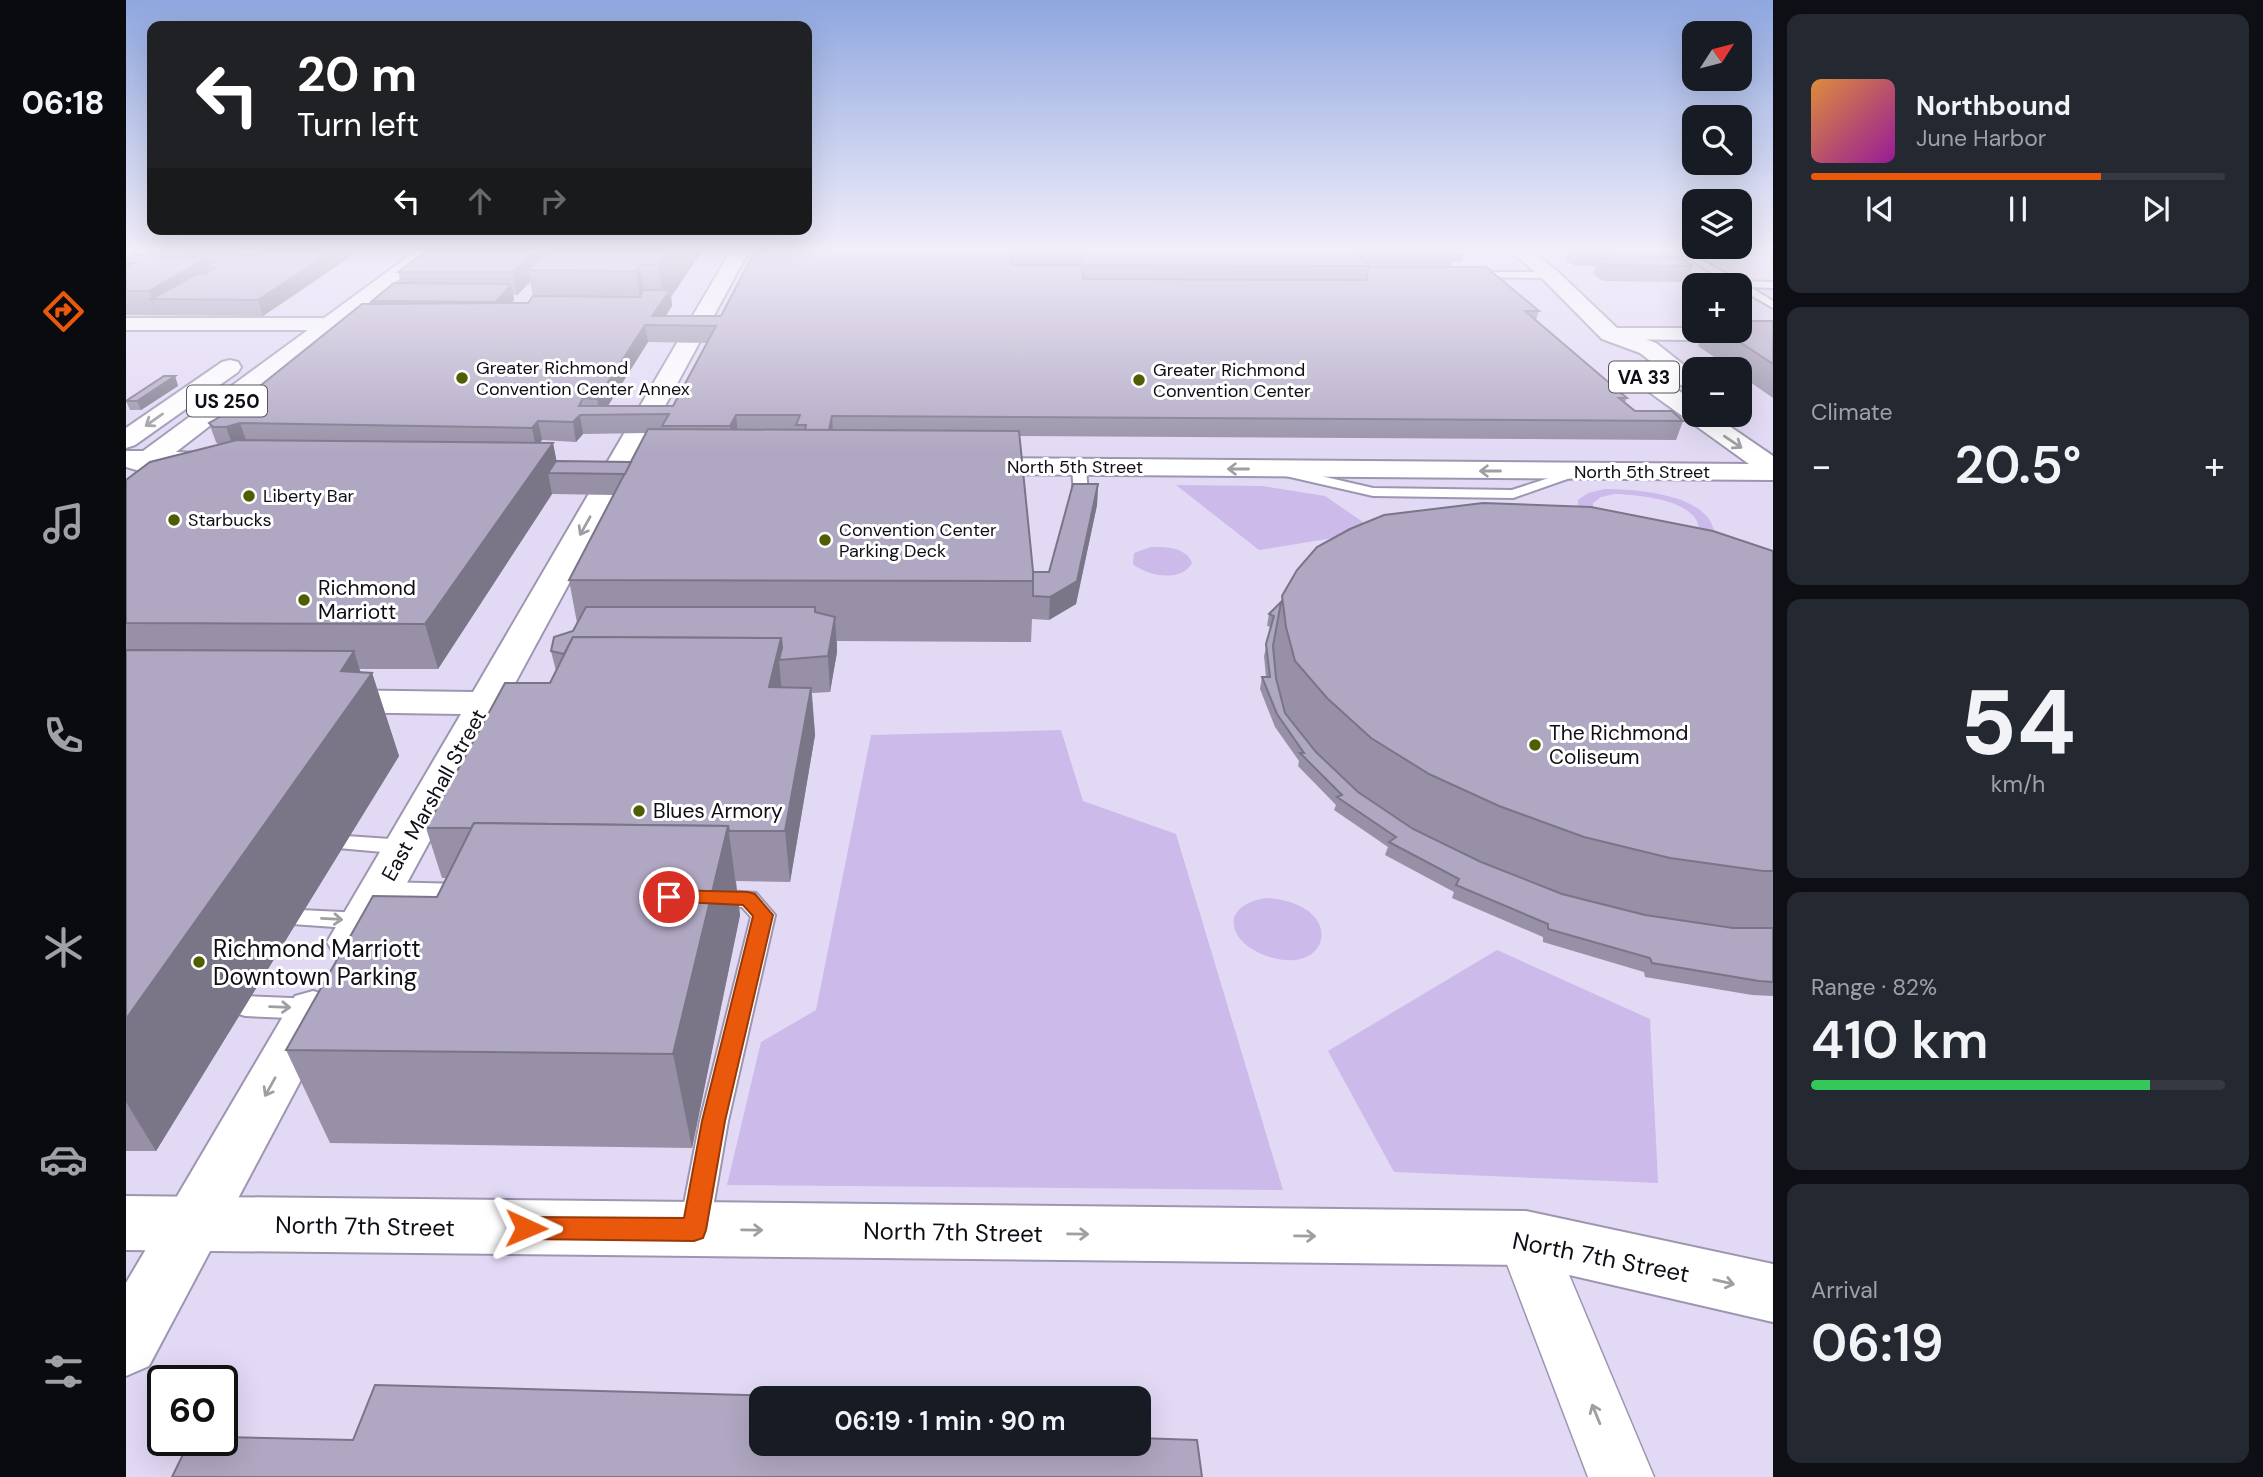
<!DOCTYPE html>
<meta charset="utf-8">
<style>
:root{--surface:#171b24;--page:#242831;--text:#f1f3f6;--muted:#9ea1a6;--line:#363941;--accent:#ea580c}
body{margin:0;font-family:"DM Sans",sans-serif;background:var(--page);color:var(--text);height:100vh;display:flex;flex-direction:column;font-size:26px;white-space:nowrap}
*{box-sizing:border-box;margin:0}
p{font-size:23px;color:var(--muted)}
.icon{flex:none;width:38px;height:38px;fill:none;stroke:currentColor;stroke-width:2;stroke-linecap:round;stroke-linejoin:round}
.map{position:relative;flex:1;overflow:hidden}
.sheet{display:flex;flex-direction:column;gap:14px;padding:14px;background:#0d0f14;width:490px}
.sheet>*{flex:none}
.guide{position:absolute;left:21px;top:21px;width:665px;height:214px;border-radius:14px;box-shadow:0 7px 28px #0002;background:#202124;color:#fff;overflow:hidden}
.needle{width:46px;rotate:54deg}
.tools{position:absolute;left:1556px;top:21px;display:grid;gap:14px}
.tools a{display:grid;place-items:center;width:70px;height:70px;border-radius:14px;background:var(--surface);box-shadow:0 7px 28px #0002;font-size:35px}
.speed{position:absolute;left:21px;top:1365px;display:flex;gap:14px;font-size:35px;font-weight:700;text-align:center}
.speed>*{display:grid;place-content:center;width:91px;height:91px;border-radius:50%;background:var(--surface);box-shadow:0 7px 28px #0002;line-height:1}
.speed .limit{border:4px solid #111;border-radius:10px;background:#fff;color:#111}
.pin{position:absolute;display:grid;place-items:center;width:60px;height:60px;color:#fff;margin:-30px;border:4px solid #fff;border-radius:50%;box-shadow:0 2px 7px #0007}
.me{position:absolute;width:77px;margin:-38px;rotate:91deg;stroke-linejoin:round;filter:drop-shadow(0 0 5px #0008)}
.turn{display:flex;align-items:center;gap:24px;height:147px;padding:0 35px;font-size:32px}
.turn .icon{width:91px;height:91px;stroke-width:2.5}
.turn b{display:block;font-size:49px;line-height:60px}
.lanes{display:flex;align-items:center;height:66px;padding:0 35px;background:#0003;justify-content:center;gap:35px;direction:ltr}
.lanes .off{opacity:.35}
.big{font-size:52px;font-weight:600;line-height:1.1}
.sheet .card{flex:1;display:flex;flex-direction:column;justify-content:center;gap:10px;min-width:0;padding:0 24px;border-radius:14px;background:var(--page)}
.sheet .dial{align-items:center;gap:0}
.dial b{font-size:91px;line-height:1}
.song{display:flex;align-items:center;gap:21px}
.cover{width:84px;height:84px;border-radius:10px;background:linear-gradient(135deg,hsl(30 70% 55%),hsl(300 70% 35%))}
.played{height:7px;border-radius:4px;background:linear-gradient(90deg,var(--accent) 70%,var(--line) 70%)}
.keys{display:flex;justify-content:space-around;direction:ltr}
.heat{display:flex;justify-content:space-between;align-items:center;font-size:38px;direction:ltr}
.charge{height:10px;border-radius:5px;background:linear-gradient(90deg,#34c759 82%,var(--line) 0)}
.trip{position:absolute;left:623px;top:1386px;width:402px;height:70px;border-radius:14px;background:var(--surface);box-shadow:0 7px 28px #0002;font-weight:600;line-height:70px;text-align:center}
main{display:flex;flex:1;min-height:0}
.menu{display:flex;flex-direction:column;width:126px;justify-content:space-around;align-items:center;background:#090b0e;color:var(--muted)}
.menu .icon{width:49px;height:49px}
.menu .current{color:var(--accent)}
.menu b{font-size:32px;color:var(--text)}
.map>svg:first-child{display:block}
</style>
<main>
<nav class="menu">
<b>06:18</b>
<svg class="icon current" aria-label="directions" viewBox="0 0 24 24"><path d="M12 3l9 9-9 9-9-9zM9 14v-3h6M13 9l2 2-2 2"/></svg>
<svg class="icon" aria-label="music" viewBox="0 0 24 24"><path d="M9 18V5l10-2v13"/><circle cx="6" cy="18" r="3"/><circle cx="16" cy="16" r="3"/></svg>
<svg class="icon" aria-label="phone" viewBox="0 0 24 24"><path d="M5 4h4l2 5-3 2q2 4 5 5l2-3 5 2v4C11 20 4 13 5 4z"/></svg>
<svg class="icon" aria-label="climate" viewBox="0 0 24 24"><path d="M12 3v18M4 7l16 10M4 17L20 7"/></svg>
<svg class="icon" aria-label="car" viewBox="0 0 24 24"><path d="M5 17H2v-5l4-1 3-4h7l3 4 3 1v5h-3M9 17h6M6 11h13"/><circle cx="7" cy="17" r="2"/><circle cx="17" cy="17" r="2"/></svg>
<svg class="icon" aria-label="filters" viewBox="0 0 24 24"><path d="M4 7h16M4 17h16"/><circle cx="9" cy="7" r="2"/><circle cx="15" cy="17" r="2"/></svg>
</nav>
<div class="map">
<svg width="1647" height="1477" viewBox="0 0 1647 1477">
<rect width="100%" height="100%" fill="#e2d9f5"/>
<!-- green -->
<g fill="#cbbaea" fill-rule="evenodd">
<polygon points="1050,485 1137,486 1199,496 1250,531 1133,550"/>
<path d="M1479,489c31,0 102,5 109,42l-9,8 -127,-29v-10l10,-7zM1489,494c23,1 80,5 84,34l-7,6 -99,-24v-7l8,-6z"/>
<path d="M1025,547c15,0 35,0 41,16 -11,20 -45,13 -59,1l1,-11z"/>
<polygon points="935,730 957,801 1050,834 1157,1190 601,1185 635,1042 690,1010 745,735"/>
<path d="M1140,898c83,5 65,83 -2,57 -10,-4 -20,-10 -26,-19 -14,-23 8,-35 28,-38z"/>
<polygon points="1371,950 1524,1019 1532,1183 1268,1172 1202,1051"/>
</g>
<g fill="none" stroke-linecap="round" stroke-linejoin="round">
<defs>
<g id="service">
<polygon points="1543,247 1553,247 1613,281 1647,282 1647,288 1624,287 1647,301 1647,308 1614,289 1614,285 1607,285"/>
<polygon points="1345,272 1424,272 1429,275 1424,278 1342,277 1342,273"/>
<polygon points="1548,366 1571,366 1577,369 1568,369 1568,372 1544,371 1542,369"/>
<polygon points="953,463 960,467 963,510 956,514 949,510 946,467"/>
<polygon points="1156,467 1247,488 1386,490 1457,467 1464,471 1387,498 1247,496 1151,474 1151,468"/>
<polygon points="220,836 279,840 287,842 290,847 287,852 279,854 212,848 209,843 212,838"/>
<polygon points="254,882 339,884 347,887 350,892 347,897 339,900 246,895 243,890 246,885"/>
<polygon points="586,890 630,893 649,915 602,1121 584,1225 579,1234 569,1238 559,1234 554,1225 574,1121 625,917 616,907 578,904 575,898 578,892"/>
<polygon points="174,910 237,913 245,915 249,921 245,927 237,929 166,924 162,918 166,912"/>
<polygon points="119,996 188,999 197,1002 201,1009 197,1016 188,1019 119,1016 110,1013 107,1006 110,999"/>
</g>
<polygon id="minor" points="1400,1212 1420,1220 1528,1477 1462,1477 1371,1238 1380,1220"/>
<g id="tertiary">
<polygon points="607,247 625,247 249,942 242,954 225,959 208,954 201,942 335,714 202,712 189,709 184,701 189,693 202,690 347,692"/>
<polygon points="0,318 202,318 209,320 212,324 209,328 202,330 0,330"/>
<polygon points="1484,328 1568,328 1568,331 1647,329 1647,341 1476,339 1473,334 1476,329"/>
<polygon points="187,991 205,996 212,1010 23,1366 0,1376 0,1283 169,996"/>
</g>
<polygon id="secondary" points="1534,247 1647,247 1647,253 1543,252"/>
<g id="primary">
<polygon points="295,247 315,247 50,452 100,454 104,460 100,466 91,468 30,467 17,472 0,467 0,451 17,451"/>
<polygon points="1380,247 1400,247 1431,271 1492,329 1530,343 1568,373 1568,391 1560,389 1514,353 1476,339 1417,279"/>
<polygon points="104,360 112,362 115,367 112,372 9,445 0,448 0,428 96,362"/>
<polygon points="1520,372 1528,374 1568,401 1568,415 1587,415 1647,456 1647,480 844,474 834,472 831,466 834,460 844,458 1623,464 1512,384 1508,379 1512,374"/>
<polygon points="0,1196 1400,1211 1647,1264 1647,1322 1400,1265 0,1250"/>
</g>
</defs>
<!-- service casing -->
<use href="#service" stroke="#9e95b0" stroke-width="4"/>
<!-- minor casing -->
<use href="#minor" stroke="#9e95b0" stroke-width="3"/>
<!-- tertiary casing -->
<use href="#tertiary" stroke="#9e95b0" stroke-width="4"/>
<!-- secondary casing -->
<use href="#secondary" stroke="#9e95b0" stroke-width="4"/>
<!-- primary casing -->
<use href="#primary" stroke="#9e95b0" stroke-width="4"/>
<!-- service -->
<use href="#service" fill="#fff" fill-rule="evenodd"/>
<!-- minor -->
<use href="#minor" fill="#fff" fill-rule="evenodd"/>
<!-- tertiary -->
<use href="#tertiary" fill="#fff" fill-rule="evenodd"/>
<!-- secondary -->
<use href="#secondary" fill="#fff" fill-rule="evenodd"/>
<!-- primary -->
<use href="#primary" fill="#fff" fill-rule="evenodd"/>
</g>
<!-- wall -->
<g fill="#9790a7" fill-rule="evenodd">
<polygon points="0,247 239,247 137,316 0,315"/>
<path d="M322,247h254l1,3 -32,47 1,9 -6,10h55l36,-69h689l17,8 -1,7h-10l-1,5 88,44 -3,9 91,78 -2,4 10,9 48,10 -7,19 -656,-4 13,136h16l49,-88 -1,21 -21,99 -27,16 -17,-1 -1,23 -194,-1v11l-7,40 -18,1 3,42 -25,147 -54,-1 4,34 -48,233 -362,-5 -44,-93 151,-153 10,-19h-5l-16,-50 124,-145 6,-12 -5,-20 22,-20 4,-8 -8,-43 45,-85 -62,-1 -114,175h-79l2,3 11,1 27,83 -243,395h-30v-671l93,-35 -3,-3 -7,-19 16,-9 147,-110v-3l29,-18 -3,-11 51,-23zM404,282l3,14 -5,7h-17l3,-3 -1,-5h4zM522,342l59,1 -34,63h-65zM520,433l-15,29 -75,-1 -3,-18h-13l2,-3 34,2 7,-8z"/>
<polygon points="1444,247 1517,247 1524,251 1565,256 1562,263 1567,266 1562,282 1477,281 1467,274 1470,266 1449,266 1440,260"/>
<polygon points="1647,251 1647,261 1644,259"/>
<polygon points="1647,321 1647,398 1614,375 1614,369 1606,369 1572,346 1578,331 1614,331"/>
<polygon points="49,376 52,386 15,410 4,410 0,401"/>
<polygon points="1647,551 1647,996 1626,995 1519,977 1518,972 1417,942 1417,937 1326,898 1328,892 1259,855 1262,847 1208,810 1210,805 1172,766 1173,761 1149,727 1134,689 1136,677 1140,677 1138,656 1145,627 1141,626 1143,614 1155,602 1160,587"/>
</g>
<!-- shaded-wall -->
<g fill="#7b7588">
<polygon points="50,247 93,247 75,253 78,259 80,258 83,268 80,268 84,282 25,299 31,315 23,291"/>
<polygon points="213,247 239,247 137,316 132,300"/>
<polygon points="546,247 576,247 577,250 545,297 546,306 533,325 526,316 537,300 532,265"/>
<polygon points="410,250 411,255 416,251 417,255 415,257 411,257 414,270 402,270 404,282 391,295 386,272"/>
<polygon points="514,264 520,306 516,313 510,271"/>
<polygon points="385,284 388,300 373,318 370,302"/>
<polygon points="519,325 522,342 476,415 474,415 471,399"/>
<polygon points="49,376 52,386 15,410 11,401"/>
<polygon points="454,415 457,434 450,442 447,422"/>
<polygon points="610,415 612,434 606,446 604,426"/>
<polygon points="706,416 707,435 697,463"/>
<polygon points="412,421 416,440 410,447 406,428"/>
<polygon points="114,423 121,443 107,446 100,427"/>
<polygon points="427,443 433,473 422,473 426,494 312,669 299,624"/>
<polygon points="972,484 971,505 950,604 923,620 924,597"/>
<polygon points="709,617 711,652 704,692 702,656"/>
<polygon points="655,638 657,659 653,660 656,695 643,687"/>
<polygon points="228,651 238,684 246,673 273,756 30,1151 0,1102 0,1019"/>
<polygon points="685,688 689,735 664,882 659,831"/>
<polygon points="602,826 614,915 566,1148 547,1054"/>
</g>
<!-- building -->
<g fill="#b0a7c2" stroke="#7b7588" stroke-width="2" fill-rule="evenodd">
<polygon points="0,247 61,247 54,250 75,250 63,257 9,255 0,260"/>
<polygon points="77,247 89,247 85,248 87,253 75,253 75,250 70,250"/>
<polygon points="89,247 213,247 132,300 25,299 71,274 79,274 90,268 80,268 91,261 81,261 80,258 68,257 74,254 131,255 140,249 85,248"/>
<polygon points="425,247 546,247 532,265 514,264 510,271 402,270"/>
<path d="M631,247h252l2,18h69l4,14 282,1 3,-13h117l53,44h-14l102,87h-8l16,13h37l11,10 -851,-5 -3,14h-24l1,-5h-10l4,-10h-64l-6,11h-68l7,-12 -89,1 -7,7 -35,-1 -6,7 -292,-5 -14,4h-13l-4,-4 16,-9 137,-110 166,-1 5,-7 107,1 3,-7h27l-18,26h69zM519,325l71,1 -43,80h-94l4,-8 14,1z"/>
<polygon points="885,247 1320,247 1328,253 1230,253 1243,266 958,265 955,251 886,251"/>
<polygon points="1321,247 1329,248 1337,255 1328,255 1328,253"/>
<polygon points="1448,247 1517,247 1524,251 1557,251 1565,256 1514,257 1554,259 1567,266 1482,265 1472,259 1482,259 1473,253 1490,253 1487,251 1453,251"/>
<polygon points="303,249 410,250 386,272 272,272"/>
<polygon points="410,252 420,252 415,257 411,257"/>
<polygon points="9,255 80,258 23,291 0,291 0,268 9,263 0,263 0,260"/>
<polygon points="268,283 385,284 370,302 246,301"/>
<polygon points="1614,321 1647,321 1647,364 1597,331 1614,331"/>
<polygon points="38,376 49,376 11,401 0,401"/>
<polygon points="522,429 893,431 908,581 443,580"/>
<polygon points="111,440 427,443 299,624 0,623 0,480 24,462"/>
<polygon points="430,461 505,462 499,474 422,473"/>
<polygon points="947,484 972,484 951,581 924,597 907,596 907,572 923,572"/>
<polygon points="1357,503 1465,507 1587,531 1647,551 1647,871 1637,871 1544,858 1458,837 1373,806 1303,774 1245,738 1201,698 1169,661 1160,627 1156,596 1171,570 1191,547 1224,529 1258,515"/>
<polygon points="1155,602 1147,646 1150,678 1159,713 1190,752 1232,792 1287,829 1355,862 1436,894 1519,915 1607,928 1647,928 1647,982 1633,981 1526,963 1524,958 1422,929 1422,924 1330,885 1333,879 1263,842 1270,837 1211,797 1216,795 1174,753 1178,753 1151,714 1136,677 1144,677 1140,644 1148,616 1143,614"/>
<polygon points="460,607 689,607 689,612 709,617 702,656 653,660 656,648 655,638 447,637 438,654 425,651 428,637 447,631"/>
<polygon points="447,637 655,638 643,687 685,688 659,831 603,831 602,826 348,823 345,828 300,828 379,683 424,683"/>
<polygon points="0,650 228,651 215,671 246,673 0,1019"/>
<polygon points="348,823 602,826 547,1054 160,1050 247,896 311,897"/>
<polygon points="249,1385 736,1398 635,1398 635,1444 1013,1444 1013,1438 1071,1440 1076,1477 46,1477 64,1440 96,1440 96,1437 227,1440"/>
</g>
<!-- one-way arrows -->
<defs><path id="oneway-shaft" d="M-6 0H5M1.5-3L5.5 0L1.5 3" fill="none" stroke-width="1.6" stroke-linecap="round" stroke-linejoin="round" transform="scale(1.75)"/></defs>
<g stroke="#9f9ea2">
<use href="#oneway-shaft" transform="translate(28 420) rotate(145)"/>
<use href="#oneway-shaft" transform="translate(1607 442) rotate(34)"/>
<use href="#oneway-shaft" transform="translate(1112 469) rotate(-180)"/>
<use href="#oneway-shaft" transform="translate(1364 471) rotate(-180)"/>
<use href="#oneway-shaft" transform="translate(459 526) rotate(119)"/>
<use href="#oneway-shaft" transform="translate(206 919) rotate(3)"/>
<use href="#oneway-shaft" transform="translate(154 1007) rotate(2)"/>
<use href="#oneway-shaft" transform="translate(144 1087) rotate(119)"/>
<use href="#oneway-shaft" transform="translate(626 1230) rotate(1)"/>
<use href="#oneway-shaft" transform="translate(952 1234) rotate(1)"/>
<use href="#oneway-shaft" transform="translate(1179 1236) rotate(1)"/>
<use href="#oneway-shaft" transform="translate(1598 1282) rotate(13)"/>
<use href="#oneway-shaft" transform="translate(1470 1414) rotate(-112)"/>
</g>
<!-- sky -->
<linearGradient id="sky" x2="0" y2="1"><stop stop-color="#8fa7df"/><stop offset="0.55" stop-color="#f2eefa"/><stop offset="1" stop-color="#f2eefa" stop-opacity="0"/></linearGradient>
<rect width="1647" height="453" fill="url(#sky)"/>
<!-- route -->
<polygon fill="#ea580c" stroke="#983908" stroke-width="2" points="543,890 622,892 629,894 647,915 599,1121 580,1230 577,1238 568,1241 400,1239 392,1236 388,1228 392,1220 400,1217 558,1218 576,1121 627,916 617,905 536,901 533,897 536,892"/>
<!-- markers -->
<g fill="#4e5e01" stroke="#fff" stroke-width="2.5">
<circle cx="336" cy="378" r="7"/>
<circle cx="1013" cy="380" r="7"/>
<circle cx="123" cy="496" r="7"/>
<circle cx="48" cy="520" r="7"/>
<circle cx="699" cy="540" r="7"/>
<circle cx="178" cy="600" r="7"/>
<circle cx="1409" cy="745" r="7"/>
<circle cx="513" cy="811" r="7"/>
<circle cx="73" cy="962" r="7"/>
</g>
<g text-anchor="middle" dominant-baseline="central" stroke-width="6" stroke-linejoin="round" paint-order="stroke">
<!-- far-poi labels -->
<g font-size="18" fill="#100d16" stroke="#fff" text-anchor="start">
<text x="350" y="368">Greater Richmond<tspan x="350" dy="21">Convention Center Annex</tspan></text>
<text x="1027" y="370">Greater Richmond<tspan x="1027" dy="21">Convention Center</tspan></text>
<text x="137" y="496">Liberty Bar</text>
<text x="62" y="520">Starbucks</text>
<text x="713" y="530">Convention Center<tspan x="713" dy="21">Parking Deck</tspan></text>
</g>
<!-- far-street labels -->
<g font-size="18" fill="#100d16" stroke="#fff">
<text x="949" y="467">North 5th Street</text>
<text x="1516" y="472">North 5th Street</text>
</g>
<!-- shield labels -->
<g fill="#fff" stroke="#58565c" stroke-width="2">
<rect x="1483" y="361.5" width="70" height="31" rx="5"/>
<rect x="61" y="385.5" width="80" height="31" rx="5"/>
</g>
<g font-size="19" font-weight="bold" fill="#100d16">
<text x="1518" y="377">VA 33</text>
<text x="101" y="401">US 250</text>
</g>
<!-- poi labels -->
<g font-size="21" fill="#100d16" stroke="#fff" text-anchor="start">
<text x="192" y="588">Richmond<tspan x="192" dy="24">Marriott</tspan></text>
<text x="1423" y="733">The Richmond<tspan x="1423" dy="24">Coliseum</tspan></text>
<text x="527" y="811">Blues Armory</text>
</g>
<!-- street labels -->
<g font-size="21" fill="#100d16" stroke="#fff">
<text transform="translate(308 795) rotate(-61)">East Marshall Street</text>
</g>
<!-- near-poi labels -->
<g font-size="24" fill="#100d16" stroke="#fff" text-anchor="start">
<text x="87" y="948">Richmond Marriott<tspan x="87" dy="28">Downtown Parking</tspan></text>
</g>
<!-- near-street labels -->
<g font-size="24" fill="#100d16" stroke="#fff">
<text transform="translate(239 1226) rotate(1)">North 7th Street</text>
<text transform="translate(827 1232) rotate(1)">North 7th Street</text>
<text transform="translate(1475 1257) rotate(11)">North 7th Street</text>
</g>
</g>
</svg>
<div class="tools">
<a><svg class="needle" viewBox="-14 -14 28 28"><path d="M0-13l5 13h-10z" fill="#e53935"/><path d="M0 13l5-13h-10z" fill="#9ea1a6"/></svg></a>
<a><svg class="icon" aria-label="search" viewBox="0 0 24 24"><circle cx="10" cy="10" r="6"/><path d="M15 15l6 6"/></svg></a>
<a><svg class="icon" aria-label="layers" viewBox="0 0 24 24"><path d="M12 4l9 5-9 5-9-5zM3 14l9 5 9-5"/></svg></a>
<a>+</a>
<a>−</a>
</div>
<div class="speed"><div class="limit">60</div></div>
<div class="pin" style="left:543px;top:897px;background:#d93025"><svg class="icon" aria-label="arrive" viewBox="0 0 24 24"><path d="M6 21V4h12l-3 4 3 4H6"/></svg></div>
<svg class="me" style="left:400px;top:1228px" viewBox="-20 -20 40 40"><path d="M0-17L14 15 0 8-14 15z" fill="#ea580c" stroke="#fff" stroke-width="4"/></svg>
<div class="trip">06:19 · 1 min · 90 m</div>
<div class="guide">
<div class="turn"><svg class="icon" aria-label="left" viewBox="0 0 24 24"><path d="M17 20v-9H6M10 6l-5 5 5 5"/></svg><div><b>20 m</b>Turn left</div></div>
<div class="lanes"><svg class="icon" aria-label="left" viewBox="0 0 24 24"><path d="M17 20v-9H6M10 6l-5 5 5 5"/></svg><svg class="icon off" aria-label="ahead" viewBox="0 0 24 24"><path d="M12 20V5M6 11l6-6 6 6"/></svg><svg class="icon off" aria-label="right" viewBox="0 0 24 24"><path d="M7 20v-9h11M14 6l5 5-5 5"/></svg></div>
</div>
</div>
<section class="sheet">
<div class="card">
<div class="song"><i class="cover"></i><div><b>Northbound</b><p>June Harbor</p></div></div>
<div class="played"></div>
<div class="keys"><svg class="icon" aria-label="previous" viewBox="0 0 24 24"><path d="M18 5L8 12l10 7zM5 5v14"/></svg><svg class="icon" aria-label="pause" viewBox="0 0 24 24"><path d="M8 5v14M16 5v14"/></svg><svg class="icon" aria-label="next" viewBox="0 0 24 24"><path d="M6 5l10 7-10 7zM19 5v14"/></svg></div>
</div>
<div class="card"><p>Climate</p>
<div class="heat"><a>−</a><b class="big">20.5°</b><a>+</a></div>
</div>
<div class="card dial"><b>54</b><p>km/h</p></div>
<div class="card"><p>Range · 82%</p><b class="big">410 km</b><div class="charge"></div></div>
<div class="card"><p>Arrival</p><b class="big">06:19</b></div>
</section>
</main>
